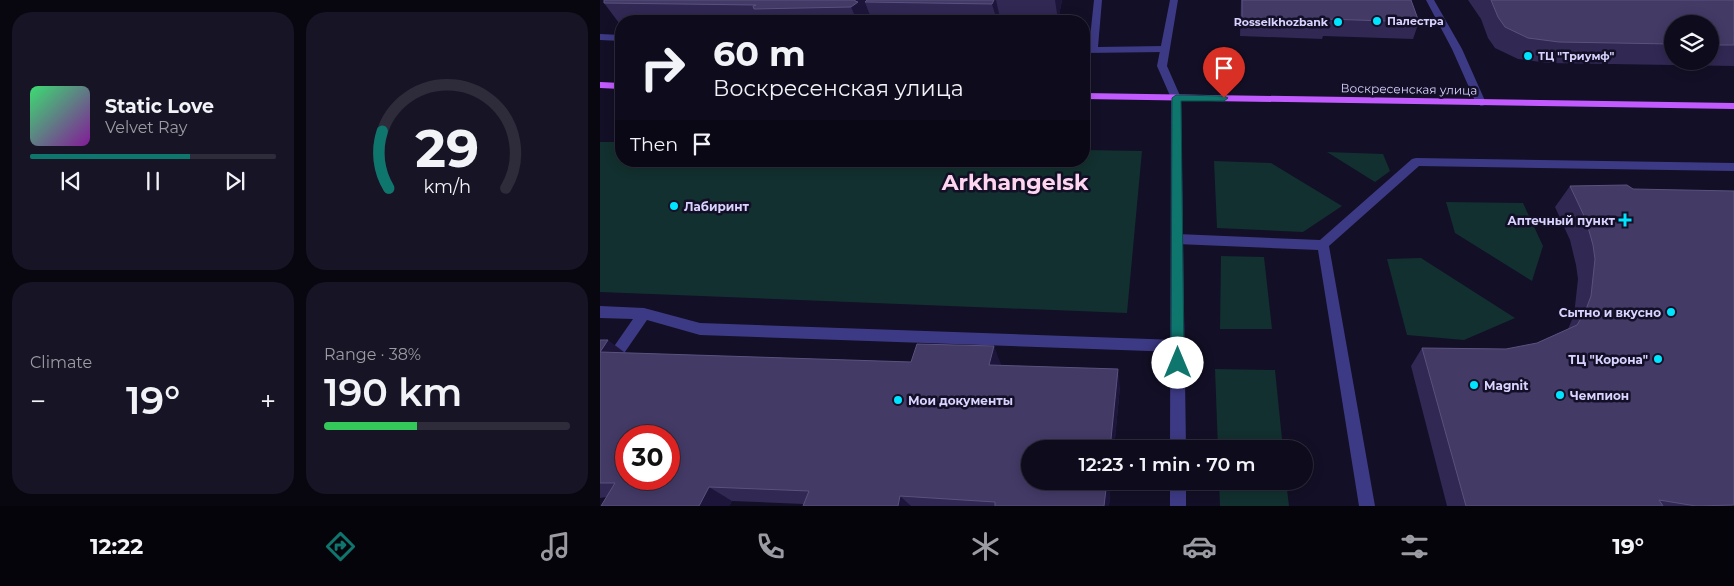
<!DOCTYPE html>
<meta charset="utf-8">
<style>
:root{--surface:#0e0b1c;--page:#171425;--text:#f1f3f6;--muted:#9b9ba3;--line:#2e2b3b;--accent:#0f766e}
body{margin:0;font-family:Montserrat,sans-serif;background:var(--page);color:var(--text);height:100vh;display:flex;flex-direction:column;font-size:19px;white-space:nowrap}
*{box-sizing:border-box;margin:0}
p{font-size:16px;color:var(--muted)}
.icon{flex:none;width:28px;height:28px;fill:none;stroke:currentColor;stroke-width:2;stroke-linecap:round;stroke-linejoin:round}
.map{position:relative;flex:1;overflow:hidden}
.drawer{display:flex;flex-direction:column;gap:12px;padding:12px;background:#08060f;width:600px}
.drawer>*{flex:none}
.guide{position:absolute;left:15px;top:15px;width:475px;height:152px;border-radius:20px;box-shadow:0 2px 12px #0003,0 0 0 1px var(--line);background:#0e0b1c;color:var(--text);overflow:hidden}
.fabs{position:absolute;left:1064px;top:15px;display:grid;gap:10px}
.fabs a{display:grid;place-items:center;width:55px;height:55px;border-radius:50%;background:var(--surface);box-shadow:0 2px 12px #0003,0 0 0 1px var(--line);font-size:25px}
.speed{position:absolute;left:15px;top:425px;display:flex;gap:10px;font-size:25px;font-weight:700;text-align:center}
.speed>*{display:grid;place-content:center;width:65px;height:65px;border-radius:50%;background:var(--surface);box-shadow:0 2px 12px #0003,0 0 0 1px var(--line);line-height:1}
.speed .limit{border:8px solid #d22;background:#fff;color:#111}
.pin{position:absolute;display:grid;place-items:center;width:42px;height:42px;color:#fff;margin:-51px -21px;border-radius:50% 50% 50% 0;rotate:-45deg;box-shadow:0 0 5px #0007}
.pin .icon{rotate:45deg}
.me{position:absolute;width:55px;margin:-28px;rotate:0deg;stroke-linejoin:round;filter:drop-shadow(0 0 4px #0008)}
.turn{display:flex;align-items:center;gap:18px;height:105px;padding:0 15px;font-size:22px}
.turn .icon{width:65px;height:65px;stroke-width:2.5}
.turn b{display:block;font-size:35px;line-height:42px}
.then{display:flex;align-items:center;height:48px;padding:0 15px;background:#0003;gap:10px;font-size:19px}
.big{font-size:38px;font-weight:600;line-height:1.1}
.drawer .tile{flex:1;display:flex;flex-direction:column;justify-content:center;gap:8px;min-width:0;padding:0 18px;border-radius:20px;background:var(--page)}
.drawer .dial{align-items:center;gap:0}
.dial svg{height:130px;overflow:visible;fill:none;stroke:var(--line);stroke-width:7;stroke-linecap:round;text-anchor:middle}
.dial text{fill:var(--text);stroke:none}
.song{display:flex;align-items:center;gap:15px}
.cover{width:60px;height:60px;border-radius:8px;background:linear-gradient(135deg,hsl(140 70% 55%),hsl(290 70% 35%))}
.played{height:5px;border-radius:2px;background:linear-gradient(90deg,var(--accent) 65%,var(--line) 65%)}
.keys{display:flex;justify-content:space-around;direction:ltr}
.heat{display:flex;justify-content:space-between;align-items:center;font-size:28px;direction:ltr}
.charge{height:8px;border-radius:4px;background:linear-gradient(90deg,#34c759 38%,var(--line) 0)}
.drawer .tiles{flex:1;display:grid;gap:12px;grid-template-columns:repeat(2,1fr)}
.trip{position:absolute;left:421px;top:440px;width:292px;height:50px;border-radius:25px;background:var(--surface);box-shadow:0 2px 12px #0003,0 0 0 1px var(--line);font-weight:600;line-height:50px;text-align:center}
.tabs{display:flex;height:80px;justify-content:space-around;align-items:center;background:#06040b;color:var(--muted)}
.tabs .icon{width:35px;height:35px}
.tabs .current{color:var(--accent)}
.tabs b{font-size:22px;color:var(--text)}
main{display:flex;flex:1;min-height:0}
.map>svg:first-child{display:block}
</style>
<main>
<section class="drawer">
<div class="tiles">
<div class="tile">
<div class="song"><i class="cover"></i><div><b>Static Love</b><p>Velvet Ray</p></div></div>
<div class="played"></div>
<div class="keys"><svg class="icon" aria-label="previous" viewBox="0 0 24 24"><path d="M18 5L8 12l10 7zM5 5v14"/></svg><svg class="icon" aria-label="pause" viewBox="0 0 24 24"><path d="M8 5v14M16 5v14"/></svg><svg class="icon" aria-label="next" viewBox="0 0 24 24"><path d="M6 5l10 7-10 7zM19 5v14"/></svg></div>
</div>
<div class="tile dial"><svg viewBox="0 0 100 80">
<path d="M14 69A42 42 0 1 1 86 69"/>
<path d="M14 69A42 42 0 0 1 10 34" stroke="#0f766e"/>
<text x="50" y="56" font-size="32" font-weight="700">29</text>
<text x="50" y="72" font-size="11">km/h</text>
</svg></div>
<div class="tile"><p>Climate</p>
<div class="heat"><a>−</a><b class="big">19°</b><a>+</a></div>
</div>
<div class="tile"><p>Range · 38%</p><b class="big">190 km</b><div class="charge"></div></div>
</div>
</section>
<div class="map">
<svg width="1134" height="506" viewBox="0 0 1134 506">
<rect width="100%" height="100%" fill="#130f26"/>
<!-- green -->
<g fill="#12302f">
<polygon points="0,142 21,142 21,161 484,161 484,150 542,151 527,313 0,292"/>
<polygon points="727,152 783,154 790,171 775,182"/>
<polygon points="614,161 671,163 742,206 703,232 617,228"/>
<polygon points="846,202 923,203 943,246 932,281 855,233"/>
<polygon points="621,256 664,257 672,329 620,329"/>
<polygon points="821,258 915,318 864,340 807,335 787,259"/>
<polygon points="615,369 675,370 683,449 618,449"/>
<polygon points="619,481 686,481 689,506 620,506"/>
</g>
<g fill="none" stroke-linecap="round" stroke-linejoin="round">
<!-- service -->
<g fill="#3d3a85" fill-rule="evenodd">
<polygon points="494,0 502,0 498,47 564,46 569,49 564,52 484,53 484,47 489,47"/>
<polygon points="826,0 834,0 862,49 886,103 885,105 881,106 876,103 852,49"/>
<polygon points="272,14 276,17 273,21 265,21 269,15"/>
<polygon points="0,34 21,35 21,41 0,40"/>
<polygon points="816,158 1134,163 1134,171 819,166 729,246 775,506 759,506 718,250 577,244 573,242 571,239 573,236 577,234 720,240 812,159"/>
<polygon points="0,306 44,308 100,323 577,340 582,342 584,346 582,350 577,352 100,335 47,320 18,362 13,364 8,362 6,358 33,319 0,318"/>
</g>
<!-- minor -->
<g fill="#3d3a85" fill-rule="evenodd">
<polygon points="570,0 578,0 567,66 581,98 586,449 570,449 571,98 557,66"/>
<rect x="570" y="481" width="16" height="25"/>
</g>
<!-- primary -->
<g fill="#c25bff" fill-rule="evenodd">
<polygon points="0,82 21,83 21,89 0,88"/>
<polygon points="484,93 1134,103 1134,109 484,99"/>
</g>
</g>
<!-- wall -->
<g fill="#312854" fill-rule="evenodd">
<polygon points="4,0 462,0 458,20 400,18 398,21 273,21 269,13 267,14 264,19 265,21 21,21 21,23 19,23 4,3"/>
<polygon points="641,0 811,0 819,22 813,39 723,36 722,39 640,36"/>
<path d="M868,0h266v66l-186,-3 -30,-4 -23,-11 -7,-10 -7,-19zM1072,24h38v37h-38z"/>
<polygon points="970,186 1133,506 847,506 811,366 822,348 906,349 937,343 968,329 974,315 978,279 976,265 970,240 955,207"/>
<polygon points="0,340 25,353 311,362 401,364 401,365 520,386 514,449 430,449 430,481 511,481 509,506 203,506 203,504 132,501 129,506 1,506 6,497 0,498"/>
</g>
<!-- shaded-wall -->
<g fill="#1d163a">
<polygon points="255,0 267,0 265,2 269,13 267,14 264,19 265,21 257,21 251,7"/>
<polygon points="394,0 396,0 400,18 398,21 397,21 392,4"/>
<polygon points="455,0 462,0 458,20"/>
<polygon points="8,340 32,358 0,353"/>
<polygon points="394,346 401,364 397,382 389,365"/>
<polygon points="518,369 520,386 514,449 510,449"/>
<polygon points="507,481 511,481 509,506 504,506"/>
<polygon points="109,487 132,501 129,506 99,506"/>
<polygon points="300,496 311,506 298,506"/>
</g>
<!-- building -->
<g fill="#433a66" stroke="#5a527e" fill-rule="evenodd">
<polygon points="4,0 255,0 255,1 258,2 251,7 154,9 153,6 156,5 4,3"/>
<polygon points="267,0 394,0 392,4 265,2"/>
<polygon points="642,0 811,0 819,22 725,19 726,22 642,19"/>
<polygon points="891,0 1134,0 1134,45 1110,45 1110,24 1072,24 1072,44 959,42 928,38 905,27 898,17"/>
<polygon points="1027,185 1033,189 1134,191 1134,505 1096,506 1059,500 1063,506 866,506 822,348 906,349 937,343 977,325 985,312 991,296 995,259 993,245 986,220 970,186"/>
<polygon points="0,340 8,340 0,352"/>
<path d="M317,344l77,2 -5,19 129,4 -8,80h-80v32h77l-3,25h-109v-4l-95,-6 -2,10h-95l6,-15 -100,-4 -10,19h-98l14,-23h-15v-131l311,10zM26,436h43v43h-43z"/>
</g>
<!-- route -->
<polygon fill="#0f766e" stroke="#0a4d48" points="576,95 624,96 628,98 624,101 581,101 584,363 582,367 578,369 573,367 571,363 572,98"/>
<!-- markers -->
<g fill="#00e5ff" stroke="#130f26" stroke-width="2">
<circle cx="777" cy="21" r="5"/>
<circle cx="738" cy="22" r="5"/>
<circle cx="928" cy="56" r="5"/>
<circle cx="74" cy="206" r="5"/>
<path d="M1022.5 212.5h5v5h5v5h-5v5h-5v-5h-5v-5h5z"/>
<circle cx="1071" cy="312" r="5"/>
<circle cx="1058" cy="359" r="5"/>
<circle cx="874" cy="385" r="5"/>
<circle cx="960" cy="395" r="5"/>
<circle cx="298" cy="400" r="5"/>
</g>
<g text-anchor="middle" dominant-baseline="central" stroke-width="5" stroke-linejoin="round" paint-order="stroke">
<!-- far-poi labels -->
<g font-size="11" font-weight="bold" fill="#d9d4ff" stroke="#130f26" text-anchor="start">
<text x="787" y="21">Палестра</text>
<text x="728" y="22" text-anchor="end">Rosselkhozbank</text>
<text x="938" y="56">ТЦ "Триумф"</text>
</g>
<!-- street labels -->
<g font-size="12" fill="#d9d4ff" stroke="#130f26">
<text transform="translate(809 89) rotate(1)">Воскресенская улица</text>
</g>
<!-- poi labels -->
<g font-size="12" font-weight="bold" fill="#d9d4ff" stroke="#130f26" text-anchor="start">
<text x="84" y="206">Лабиринт</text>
<text x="1015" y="220" text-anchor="end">Аптечный пункт</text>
<text x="1061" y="312" text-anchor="end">Сытно и вкусно</text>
<text x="1048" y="359" text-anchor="end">ТЦ "Корона"</text>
<text x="884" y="385">Magnit</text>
<text x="970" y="395">Чемпион</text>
<text x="308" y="400">Мои документы</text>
</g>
<!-- town labels -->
<g font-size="22" font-weight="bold" fill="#ffd6f0" stroke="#130f26">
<text x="415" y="182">Arkhangelsk</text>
</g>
</g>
</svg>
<div class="fabs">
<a><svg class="icon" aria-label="layers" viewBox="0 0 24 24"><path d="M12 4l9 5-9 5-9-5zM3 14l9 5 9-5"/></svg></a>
</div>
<div class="speed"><div class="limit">30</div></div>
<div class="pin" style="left:624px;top:98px;background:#d93025"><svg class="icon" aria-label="arrive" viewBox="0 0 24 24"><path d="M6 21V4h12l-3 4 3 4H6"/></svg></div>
<svg class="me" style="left:578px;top:363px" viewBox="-20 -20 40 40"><circle r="19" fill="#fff"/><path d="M0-13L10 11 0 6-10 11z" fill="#0f766e"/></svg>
<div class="trip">12:23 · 1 min · 70 m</div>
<div class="guide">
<div class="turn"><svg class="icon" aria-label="right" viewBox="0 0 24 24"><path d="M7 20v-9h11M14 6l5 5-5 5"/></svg><div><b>60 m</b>Воскресенская улица</div></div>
<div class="then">Then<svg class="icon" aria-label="arrive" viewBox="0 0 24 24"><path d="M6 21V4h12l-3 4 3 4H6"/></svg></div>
</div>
</div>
</main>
<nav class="tabs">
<b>12:22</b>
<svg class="icon current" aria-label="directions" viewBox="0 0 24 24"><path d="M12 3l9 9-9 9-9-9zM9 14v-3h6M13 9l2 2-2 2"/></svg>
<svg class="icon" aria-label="music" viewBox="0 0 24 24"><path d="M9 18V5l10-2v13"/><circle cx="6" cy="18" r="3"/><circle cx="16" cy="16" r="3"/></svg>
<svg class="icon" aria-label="phone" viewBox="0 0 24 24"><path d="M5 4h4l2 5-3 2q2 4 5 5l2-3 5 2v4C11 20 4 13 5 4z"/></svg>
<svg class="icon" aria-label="climate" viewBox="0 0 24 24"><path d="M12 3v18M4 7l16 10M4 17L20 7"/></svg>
<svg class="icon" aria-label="car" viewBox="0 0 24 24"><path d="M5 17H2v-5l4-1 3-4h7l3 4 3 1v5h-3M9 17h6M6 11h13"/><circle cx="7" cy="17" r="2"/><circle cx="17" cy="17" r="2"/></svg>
<svg class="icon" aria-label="filters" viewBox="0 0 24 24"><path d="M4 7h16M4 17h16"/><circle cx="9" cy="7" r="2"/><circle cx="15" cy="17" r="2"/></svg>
<b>19°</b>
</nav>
